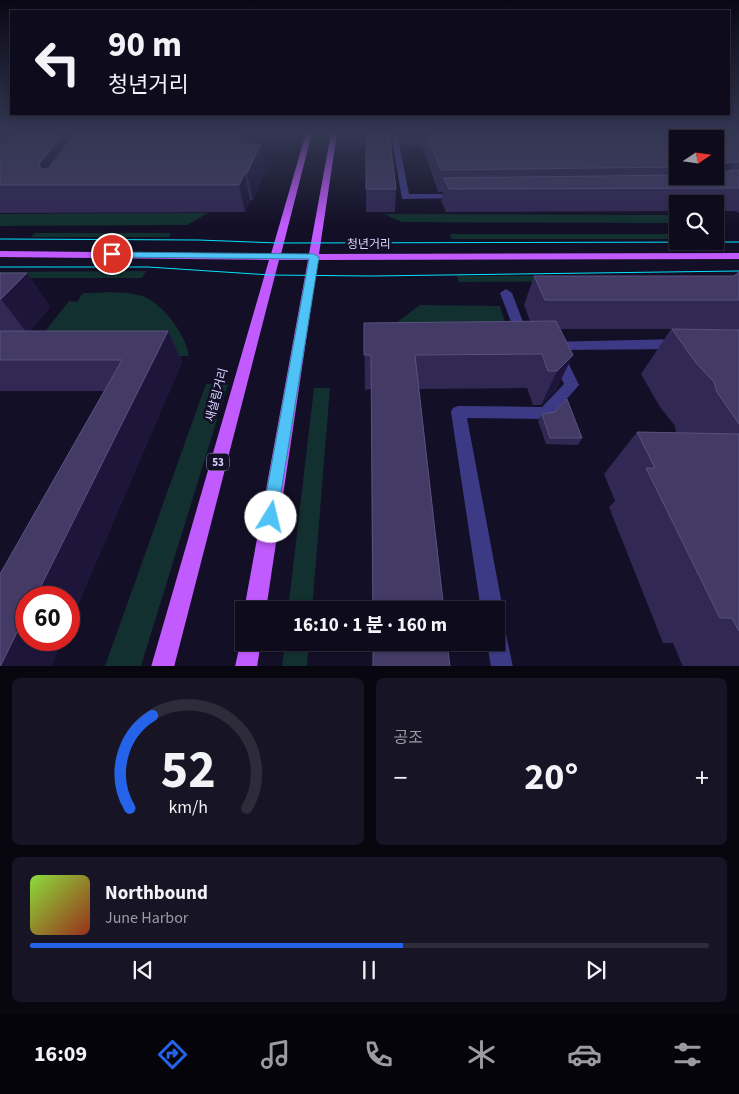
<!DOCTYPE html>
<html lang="ko">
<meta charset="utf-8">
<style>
:root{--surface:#0e0b1c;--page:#171425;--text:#f1f3f6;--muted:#9b9ba3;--line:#2e2b3b;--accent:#2563eb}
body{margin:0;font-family:"Source Sans 3","Noto Sans KR",sans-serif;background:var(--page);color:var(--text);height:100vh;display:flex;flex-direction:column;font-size:19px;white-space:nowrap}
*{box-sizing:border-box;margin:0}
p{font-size:16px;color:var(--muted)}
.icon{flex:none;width:28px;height:28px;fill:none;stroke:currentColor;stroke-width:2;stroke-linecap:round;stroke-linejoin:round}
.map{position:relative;height:666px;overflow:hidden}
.drawer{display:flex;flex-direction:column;gap:12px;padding:12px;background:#08060f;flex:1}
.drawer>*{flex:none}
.top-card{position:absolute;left:10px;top:10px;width:720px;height:105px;border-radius:0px;box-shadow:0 1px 4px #0004,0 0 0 1px var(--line);background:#0e0b1c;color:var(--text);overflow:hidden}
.needle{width:32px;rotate:77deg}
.tools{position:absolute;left:669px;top:130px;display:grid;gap:10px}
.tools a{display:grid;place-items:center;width:55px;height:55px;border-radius:0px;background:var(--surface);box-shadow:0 1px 4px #0004,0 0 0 1px var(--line);font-size:25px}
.speed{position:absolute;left:15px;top:586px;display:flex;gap:10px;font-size:25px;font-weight:700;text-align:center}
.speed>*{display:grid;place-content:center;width:65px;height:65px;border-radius:50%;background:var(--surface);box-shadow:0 1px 4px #0004,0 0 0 1px var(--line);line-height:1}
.speed .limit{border:8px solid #d22;background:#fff;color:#111}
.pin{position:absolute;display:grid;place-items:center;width:42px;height:42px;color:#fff;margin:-21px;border:2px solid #fff;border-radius:50%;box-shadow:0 1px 5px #0007}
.me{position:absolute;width:55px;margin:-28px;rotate:9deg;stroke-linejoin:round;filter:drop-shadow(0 0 4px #0008)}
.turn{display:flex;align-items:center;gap:18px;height:105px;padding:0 15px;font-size:22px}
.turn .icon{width:65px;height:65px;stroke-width:2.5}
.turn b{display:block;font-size:35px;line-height:42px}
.big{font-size:38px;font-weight:700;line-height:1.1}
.drawer .card{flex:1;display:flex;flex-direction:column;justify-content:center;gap:8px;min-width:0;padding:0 18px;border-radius:8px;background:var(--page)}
.drawer .dial{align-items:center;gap:0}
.dial svg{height:130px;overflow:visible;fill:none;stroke:var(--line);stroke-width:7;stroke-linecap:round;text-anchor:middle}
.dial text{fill:var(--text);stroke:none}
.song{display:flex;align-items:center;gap:15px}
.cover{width:60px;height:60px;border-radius:8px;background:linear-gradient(135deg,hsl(90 70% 55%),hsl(10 70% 35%))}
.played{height:5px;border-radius:2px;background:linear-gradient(90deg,var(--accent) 55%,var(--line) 55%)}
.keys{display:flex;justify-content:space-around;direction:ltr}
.heat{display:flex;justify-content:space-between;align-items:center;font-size:28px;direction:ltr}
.drawer .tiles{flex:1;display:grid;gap:12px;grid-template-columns:1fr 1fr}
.card:last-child{grid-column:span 2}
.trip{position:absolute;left:235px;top:601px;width:270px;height:50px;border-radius:0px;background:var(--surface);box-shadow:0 1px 4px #0004,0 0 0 1px var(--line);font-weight:700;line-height:50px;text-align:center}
.tab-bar{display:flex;height:80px;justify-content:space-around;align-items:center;background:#06040b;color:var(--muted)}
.tab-bar .icon{width:35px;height:35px}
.tab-bar .active{color:var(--accent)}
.tab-bar b{font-size:22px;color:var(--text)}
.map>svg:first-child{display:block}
</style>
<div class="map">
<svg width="739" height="667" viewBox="0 0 739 667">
<rect width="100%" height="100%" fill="#130f26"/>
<!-- green -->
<g fill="#12302f">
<polygon points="208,213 187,225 0,226 0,214"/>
<polygon points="384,214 677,215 678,223 402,222"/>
<polygon points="35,233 171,233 169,237 31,237"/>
<polygon points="450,234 677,234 678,239 451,239"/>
<polygon points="146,271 142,278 0,278 0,272"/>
<polygon points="457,276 659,276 664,281 459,282"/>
<path d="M83,293c19,0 40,-3 59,3 21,7 44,39 47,60l-164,1 44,-56 8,1z"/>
<polygon points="420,305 500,306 510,338 377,337"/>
<polygon points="206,384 228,384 141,666 105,666"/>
<polygon points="314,388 330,388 312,610 288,610"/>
<polygon points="285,643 309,643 307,666 282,666"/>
</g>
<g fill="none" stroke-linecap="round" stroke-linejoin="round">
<!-- street -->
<g fill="#3d3a85" fill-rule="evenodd">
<polygon points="391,133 397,133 409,194 459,194 463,196 462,198 402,199"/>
<polygon points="506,289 512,293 528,335 526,338 518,338 516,335 500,293"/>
<polygon points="678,339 684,344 678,349 562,350 579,385 551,417 546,419 467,418 503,610 499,617 496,619 496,610 481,610 451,412 453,408 458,406 542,407 564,384 547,345 548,342"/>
<polygon points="496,622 504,625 513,667 491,667 487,642 496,642"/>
</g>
<!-- primary -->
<g fill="#c25bff" fill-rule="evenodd">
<polygon points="306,133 312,133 281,254 309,254 331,133 337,133 319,254 739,253 739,259 318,260 266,610 244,610 308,260 279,260 174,667 151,667 269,260 0,257 0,251 271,254"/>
<polygon points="242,634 244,634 244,642 261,642 257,667 235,667"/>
</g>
<!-- tram -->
<g stroke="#00e5ff" stroke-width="1">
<polyline points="0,239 198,240 278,243 739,242"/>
<polyline points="0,267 148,267 270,275 371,276 739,271"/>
</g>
</g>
<!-- wall -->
<g fill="#312854" fill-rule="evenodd">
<polygon points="0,133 260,133 255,144 266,169 253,200 250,201 245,212 0,213"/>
<polygon points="366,133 391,133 391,145 396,189 395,212 366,212"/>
<path d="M397,133h342v80l-3,-2h-21v-7h-37v7l-232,1 -5,-12 2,-8h-5l-16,-47h-21zM678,139l37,37h-37z"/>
<path d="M739,272v395h-56l-10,-24h-10l-54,-136 6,-6 -11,-27 33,-42 39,1 -1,-7 -15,-19 -19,-33 30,-45h-111l13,26 -17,35 -15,15h-8l-6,-17 -108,1 25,221h-72l-1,-221 -6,1 -1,-67 166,-2 -6,-16 10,-29h200zM678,329h53l1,1z"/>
<polygon points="0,273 27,273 50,307 30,331 168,331 182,362 69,625 69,598 26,598 26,640 62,640 51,667 0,667 0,574 104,391 0,391"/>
<polygon points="542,414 582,438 578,445 546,444 538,421"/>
</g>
<!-- shaded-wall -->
<g fill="#1d163a">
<polygon points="63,133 91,133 50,185 39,164"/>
<polygon points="244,133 260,133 243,169 238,144"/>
<polygon points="261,144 266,169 253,200 247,173"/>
<polygon points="734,162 721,183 715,176 715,164"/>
<polygon points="245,173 250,201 245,212 239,185"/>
<polygon points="27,273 50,307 28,334 1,299"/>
<polygon points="168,331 182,362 69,625 69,598 35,598"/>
<polygon points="573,355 556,390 541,405 557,371"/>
<polygon points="26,614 26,640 62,640 51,667 0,667"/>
</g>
<!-- building -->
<g fill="#433a66" stroke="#5a527e">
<polygon points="0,133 63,133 61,136 39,164 41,169 48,169 73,137 74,133 244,133 238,144 261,144 247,173 245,173 239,185 0,185 0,147 22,134"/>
<polygon points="366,133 389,133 396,189 366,189"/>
<polygon points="426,133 739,133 739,162 734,162 715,164 715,139 678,139 678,167 441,170"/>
<polygon points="739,170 739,188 449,189 444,178 678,175 678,176 715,176 715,172"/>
<polygon points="739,272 739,300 545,300 534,276 734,276"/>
<polygon points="0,273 27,273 1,299 0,299"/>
<polygon points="556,321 573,355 557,371 548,371 542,354 415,355 444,610 373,610 371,355 364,355 364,323"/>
<polygon points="672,329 739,330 739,424 717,392 714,382 696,363"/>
<polygon points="0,331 168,331 35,598 26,598 26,614 0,667 0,574 122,360 0,360"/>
<polygon points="567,399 582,438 550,438 542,414 555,412"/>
<polygon points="637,432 739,434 739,631 732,618 720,618 646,468 655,468"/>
<polygon points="373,642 447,642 450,667 373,667"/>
</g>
<!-- sky -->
<linearGradient id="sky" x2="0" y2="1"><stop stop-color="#0a0815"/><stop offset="0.59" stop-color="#333752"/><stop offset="1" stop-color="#333752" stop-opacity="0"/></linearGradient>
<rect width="739" height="226" fill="url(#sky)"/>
<!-- route -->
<polygon fill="#4fc3f7" stroke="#337fa1" points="108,252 314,254 319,257 276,523 271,525 265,523 262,517 309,259 112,257 108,256"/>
<g text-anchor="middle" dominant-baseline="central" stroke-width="5" stroke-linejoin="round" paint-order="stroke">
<!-- shield labels -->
<rect fill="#130f26" stroke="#9e99be" stroke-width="1" x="207" y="453.5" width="22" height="17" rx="4"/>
<g font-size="11" font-weight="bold" fill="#d9d4ff">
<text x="218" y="462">53</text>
</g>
<!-- street labels -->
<g font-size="12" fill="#d9d4ff" stroke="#130f26">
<text x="369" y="244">청년거리</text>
<text transform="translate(217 395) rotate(-75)">새살림거리</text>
</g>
</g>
</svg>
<div class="tools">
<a><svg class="needle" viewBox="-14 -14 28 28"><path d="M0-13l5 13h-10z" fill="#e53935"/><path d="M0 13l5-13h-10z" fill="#9b9ba3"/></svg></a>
<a><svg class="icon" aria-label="search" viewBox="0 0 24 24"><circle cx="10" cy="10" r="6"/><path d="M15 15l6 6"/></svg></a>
</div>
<div class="speed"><div class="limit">60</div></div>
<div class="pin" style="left:112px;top:254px;background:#d93025"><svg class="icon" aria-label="arrive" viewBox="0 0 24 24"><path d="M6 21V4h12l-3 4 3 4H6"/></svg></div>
<svg class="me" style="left:271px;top:517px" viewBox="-20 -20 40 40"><circle r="19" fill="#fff"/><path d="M0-13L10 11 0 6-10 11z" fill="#4fc3f7"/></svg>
<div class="trip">16:10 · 1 분 · 160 m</div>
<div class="top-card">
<div class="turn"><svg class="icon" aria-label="left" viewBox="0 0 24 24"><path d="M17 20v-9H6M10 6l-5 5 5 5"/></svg><div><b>90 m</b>청년거리</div></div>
</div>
</div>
<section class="drawer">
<div class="tiles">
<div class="card dial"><svg viewBox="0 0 100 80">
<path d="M14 69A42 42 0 1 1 86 69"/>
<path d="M14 69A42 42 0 0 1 28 12" stroke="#2563eb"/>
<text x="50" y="56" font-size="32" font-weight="700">52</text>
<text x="50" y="72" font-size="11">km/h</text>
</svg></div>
<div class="card"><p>공조</p>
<div class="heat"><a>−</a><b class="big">20°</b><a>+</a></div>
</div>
<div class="card">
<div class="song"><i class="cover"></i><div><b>Northbound</b><p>June Harbor</p></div></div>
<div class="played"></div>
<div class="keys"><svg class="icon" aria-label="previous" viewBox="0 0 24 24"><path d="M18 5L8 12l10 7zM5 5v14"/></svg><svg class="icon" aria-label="pause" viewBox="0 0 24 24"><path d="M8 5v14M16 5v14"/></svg><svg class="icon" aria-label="next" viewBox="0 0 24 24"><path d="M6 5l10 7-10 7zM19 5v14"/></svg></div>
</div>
</div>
</section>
<nav class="tab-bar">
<b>16:09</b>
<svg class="icon active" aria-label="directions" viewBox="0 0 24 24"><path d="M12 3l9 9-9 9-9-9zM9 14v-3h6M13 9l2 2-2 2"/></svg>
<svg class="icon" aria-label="music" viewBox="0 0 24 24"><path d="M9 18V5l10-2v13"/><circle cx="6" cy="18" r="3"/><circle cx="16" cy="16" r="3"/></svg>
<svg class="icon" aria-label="phone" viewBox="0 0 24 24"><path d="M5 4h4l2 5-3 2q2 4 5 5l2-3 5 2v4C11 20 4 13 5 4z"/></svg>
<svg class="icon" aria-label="climate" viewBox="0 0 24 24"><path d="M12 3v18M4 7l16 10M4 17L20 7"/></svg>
<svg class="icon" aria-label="car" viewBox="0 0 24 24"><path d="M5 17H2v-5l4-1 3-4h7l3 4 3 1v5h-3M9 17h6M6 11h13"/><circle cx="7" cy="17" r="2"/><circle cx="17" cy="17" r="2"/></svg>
<svg class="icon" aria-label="filters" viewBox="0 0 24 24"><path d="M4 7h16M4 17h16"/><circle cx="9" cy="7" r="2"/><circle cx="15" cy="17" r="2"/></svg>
</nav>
